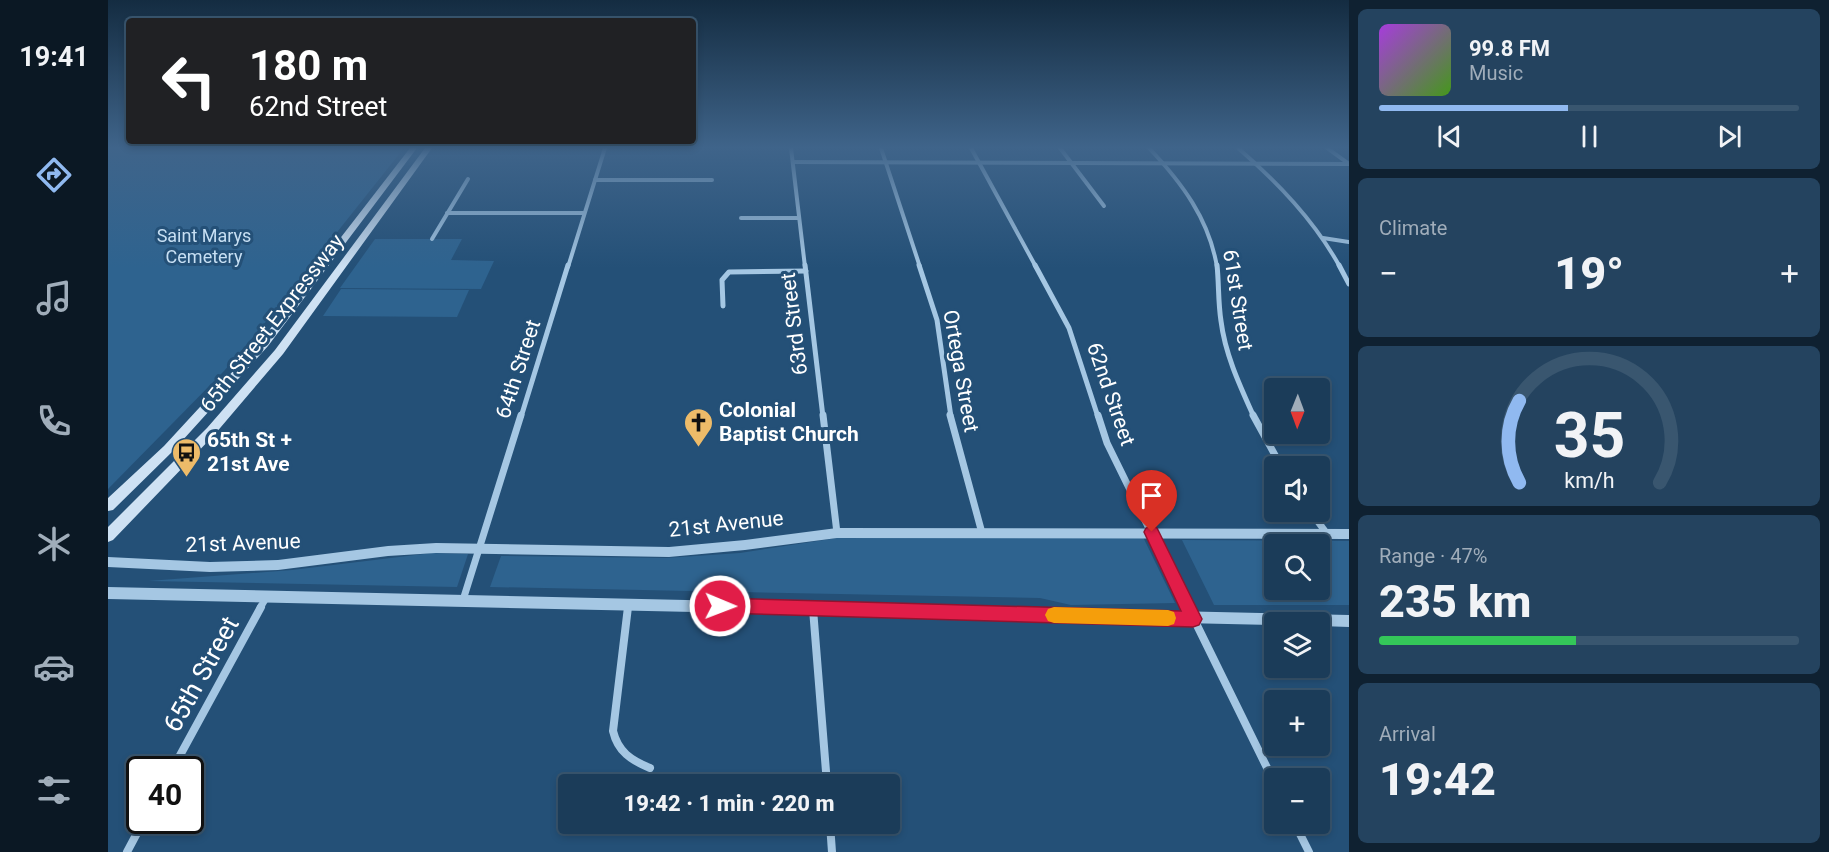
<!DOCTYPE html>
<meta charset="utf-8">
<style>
:root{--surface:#1b3c59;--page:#24435f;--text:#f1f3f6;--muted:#a0adba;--line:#39566f;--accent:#90b9f0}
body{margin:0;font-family:Roboto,sans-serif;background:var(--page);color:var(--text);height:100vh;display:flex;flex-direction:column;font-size:22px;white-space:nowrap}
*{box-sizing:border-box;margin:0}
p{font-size:20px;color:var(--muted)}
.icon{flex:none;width:33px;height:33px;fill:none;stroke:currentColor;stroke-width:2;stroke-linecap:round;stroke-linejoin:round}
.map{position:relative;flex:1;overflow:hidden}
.details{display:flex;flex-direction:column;gap:9px;padding:9px;background:#0f2131;width:480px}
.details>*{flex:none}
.hud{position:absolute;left:18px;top:18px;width:570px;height:126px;border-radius:6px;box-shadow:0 3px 9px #0003,0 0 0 2px var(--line);background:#202124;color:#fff;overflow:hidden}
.needle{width:39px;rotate:181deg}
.fabs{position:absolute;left:1156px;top:378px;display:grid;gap:12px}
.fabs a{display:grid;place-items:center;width:66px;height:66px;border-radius:6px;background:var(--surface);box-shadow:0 3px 9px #0003,0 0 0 2px var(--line);font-size:30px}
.speed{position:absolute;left:18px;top:756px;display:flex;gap:12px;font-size:30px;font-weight:700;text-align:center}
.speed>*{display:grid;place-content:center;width:78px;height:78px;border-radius:50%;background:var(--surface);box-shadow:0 3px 9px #0003,0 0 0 2px var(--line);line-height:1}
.speed .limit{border:3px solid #111;border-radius:9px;background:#fff;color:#111}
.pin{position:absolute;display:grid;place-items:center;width:51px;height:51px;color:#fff;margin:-62px -26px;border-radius:50% 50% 50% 0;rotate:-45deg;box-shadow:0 0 6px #0007}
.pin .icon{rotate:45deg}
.me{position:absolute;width:66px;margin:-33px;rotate:91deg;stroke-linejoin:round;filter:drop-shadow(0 0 4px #0008)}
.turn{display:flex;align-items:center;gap:21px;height:126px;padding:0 24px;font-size:27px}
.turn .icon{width:78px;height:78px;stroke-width:2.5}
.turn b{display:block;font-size:42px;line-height:51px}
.big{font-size:45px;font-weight:800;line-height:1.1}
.details .card{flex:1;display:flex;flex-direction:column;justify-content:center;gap:9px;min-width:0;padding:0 21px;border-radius:9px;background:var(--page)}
.details .dial{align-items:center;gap:0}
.dial svg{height:156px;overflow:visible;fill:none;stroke:var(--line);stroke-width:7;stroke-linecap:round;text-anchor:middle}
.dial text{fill:var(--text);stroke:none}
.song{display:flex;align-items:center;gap:18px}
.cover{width:72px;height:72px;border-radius:9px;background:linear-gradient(135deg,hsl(280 70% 55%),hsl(100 70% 35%))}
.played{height:6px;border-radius:3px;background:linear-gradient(90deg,var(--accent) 45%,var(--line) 45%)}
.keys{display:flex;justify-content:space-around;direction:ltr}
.heat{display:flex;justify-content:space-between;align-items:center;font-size:33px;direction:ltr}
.charge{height:9px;border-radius:4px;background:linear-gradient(90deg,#34c759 47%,var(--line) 0)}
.trip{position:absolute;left:450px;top:774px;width:342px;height:60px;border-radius:6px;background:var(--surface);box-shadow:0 3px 9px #0003,0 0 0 2px var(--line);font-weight:800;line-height:60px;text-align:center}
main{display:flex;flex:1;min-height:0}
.tab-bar{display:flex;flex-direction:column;width:108px;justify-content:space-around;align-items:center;background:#0b1824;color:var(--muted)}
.tab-bar .icon{width:42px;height:42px}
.tab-bar .on{color:var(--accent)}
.tab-bar b{font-size:27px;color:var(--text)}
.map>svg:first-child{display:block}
</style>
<main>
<nav class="tab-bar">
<b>19:41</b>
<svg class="icon on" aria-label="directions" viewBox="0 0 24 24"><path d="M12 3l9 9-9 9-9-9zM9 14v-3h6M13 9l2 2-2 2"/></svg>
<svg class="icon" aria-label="music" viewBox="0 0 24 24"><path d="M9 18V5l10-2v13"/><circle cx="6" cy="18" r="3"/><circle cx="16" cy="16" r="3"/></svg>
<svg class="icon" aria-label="phone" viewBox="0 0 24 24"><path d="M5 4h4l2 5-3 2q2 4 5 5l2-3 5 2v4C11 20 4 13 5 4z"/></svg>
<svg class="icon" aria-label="climate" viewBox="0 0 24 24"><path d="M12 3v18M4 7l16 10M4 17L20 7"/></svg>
<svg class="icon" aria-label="car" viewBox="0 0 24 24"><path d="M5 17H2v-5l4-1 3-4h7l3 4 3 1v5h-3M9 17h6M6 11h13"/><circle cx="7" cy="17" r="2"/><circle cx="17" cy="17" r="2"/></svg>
<svg class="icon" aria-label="filters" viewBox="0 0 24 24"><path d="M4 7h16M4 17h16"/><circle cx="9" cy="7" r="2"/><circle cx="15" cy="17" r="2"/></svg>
</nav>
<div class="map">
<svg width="1241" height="852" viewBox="0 0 1241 852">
<rect width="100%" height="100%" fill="#245077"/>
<!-- green -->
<g fill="#2e638f" fill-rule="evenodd">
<polygon points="0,148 296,148 156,324 116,371 0,489"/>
<polygon points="267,239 354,239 343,260 386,261 373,289 232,288"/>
<polygon points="233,289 361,290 349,317 215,316"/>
<polygon points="1035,537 1067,603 963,605 932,598 382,587 393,556 558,558 632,553 729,538"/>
<path d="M1074,540l167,1v64h-135zM1167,544h45v46h-45z"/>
<polygon points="324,553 360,554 349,587 40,581 184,570"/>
</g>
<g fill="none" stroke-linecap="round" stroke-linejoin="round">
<!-- minor-far3 -->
<g stroke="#a5c7e3" stroke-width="4">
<polyline points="683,148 697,267"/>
<polyline points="773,148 812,267"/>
<polyline points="863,148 928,267"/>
<polyline points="952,148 996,206"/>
<path d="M1041,148c33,35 60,71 68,119"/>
<path d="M1130,148c40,35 76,72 102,119"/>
<polyline points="1219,148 1241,164"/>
<polyline points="685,162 1241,164"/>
<polyline points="487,180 604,180"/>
<polyline points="339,213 476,213"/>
<polyline points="633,218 691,218"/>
<polyline points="1215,238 1241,242"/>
<polyline points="324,239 360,179"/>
<polyline points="460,267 497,148"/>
</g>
<!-- minor-far2 -->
<g stroke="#a5c7e3" stroke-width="5">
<polyline points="697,265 715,417"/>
<polyline points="811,265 829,320 843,417"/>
<polyline points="927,265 961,328 990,417"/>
<path d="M1109,265c2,19 1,37 4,56 4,33 19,65 33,96"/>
<polyline points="1231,265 1241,284"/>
<polyline points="615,306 614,280 621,272 698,271"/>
<polyline points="413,417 460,265"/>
</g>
<!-- minor-far1 -->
<g stroke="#a5c7e3" stroke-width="7">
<polyline points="715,415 729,533"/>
<polyline points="842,415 874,533"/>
<polyline points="990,415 999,443 1080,608"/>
<polyline points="1145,415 1173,466"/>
<polyline points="1203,512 1219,534"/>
<polyline points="355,600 413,415"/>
<polyline points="152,608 158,598"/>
<polyline points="519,608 520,603"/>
</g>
<!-- minor -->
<g stroke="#a5c7e3" stroke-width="8">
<path d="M520,607l-15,124c5,21 18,29 37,37"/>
<polyline points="1080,607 1167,784"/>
<polyline points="705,609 719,784"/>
<polyline points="64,770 153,607"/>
<polyline points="722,824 724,852"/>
<polyline points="1187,824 1201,852"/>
<polyline points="19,852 36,820"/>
</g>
<!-- tertiary -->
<g fill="#a5c7e3" fill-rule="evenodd">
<polygon points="729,528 1241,529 1241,539 729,538 637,550 561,557 328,553 280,556 170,570 102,572 0,567 0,557 102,562 170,560 280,546 328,543 561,547 637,540"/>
<polygon points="0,587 1241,615 1241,627 1212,626 1212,622 1167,622 1167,625 0,599"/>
</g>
<!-- secondary -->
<g fill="#cee1f3" fill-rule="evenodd">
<polygon points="302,148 309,148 160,346 64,452 5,510 0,511 0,498 56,446 152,342"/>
<polygon points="317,148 324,148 175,354 107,434 5,540 0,542 0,527 99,428 167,350"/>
</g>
</g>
<!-- sky -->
<linearGradient id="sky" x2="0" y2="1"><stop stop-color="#142c41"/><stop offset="0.55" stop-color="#3f648a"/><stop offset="1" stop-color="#3f648a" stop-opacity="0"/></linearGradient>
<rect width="1241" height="268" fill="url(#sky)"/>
<!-- route -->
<polygon fill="#e11d48" stroke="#92132f" stroke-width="1.5" points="1044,526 1049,528 1091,613 1094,619 1091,625 1085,627 612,613 606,611 604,606 606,600 612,598 1073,611 1036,532 1038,528"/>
<!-- slow -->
<polygon fill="#f59e0b" points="946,607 1060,610 1066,612 1068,618 1066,624 1060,626 946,623 940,621 937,615 940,609"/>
<!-- icons -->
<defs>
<symbol id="church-pin" viewBox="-11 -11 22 30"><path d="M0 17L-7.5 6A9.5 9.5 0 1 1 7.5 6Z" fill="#edbb69" stroke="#245077"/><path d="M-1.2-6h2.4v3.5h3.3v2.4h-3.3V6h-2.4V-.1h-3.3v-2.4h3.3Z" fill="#111"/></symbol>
<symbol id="bus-pin" viewBox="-11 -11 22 30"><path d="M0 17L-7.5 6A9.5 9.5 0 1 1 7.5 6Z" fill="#edbb69" stroke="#245077"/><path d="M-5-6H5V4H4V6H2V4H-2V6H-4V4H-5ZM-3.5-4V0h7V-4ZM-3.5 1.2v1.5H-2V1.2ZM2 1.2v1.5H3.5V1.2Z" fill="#111"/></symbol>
</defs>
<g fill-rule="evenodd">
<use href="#church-pin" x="574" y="406" width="33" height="45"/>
<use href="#bus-pin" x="62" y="436" width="33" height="45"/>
</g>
<g text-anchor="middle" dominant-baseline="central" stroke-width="6" stroke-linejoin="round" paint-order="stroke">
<!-- far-park labels -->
<g font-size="18" fill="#c7dff3" stroke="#245077">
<text x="96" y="235">Saint Marys<tspan x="96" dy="21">Cemetery</tspan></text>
</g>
<!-- street labels -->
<g font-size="21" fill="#fff" stroke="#245077">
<text transform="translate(1130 300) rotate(81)">61st Street</text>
<text transform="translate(164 323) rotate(-52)">65th Street Expressway</text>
<text transform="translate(686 324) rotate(-97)">63rd Street</text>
<text transform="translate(410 369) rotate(-72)">64th Street</text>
<text transform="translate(853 371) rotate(80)">Ortega Street</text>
<text transform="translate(1003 394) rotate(71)">62nd Street</text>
<text transform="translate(618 524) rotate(-6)">21st Avenue</text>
<text transform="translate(135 543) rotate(-2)">21st Avenue</text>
</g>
<!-- poi labels -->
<g font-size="21" font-weight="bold" fill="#fff" stroke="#245077" text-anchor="start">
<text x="611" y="410">Colonial<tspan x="611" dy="24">Baptist Church</tspan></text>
<text x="99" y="440">65th St +<tspan x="99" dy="24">21st Ave</tspan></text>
</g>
<!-- near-street labels -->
<g font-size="26" fill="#fff" stroke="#245077">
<text transform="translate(93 674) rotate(-61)">65th Street</text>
</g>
</g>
</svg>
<div class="fabs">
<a><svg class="needle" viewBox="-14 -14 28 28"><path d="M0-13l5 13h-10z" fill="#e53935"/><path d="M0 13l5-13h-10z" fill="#a0adba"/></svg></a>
<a><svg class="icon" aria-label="sound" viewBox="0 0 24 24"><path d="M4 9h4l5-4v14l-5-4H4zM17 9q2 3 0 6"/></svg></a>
<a><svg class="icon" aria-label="search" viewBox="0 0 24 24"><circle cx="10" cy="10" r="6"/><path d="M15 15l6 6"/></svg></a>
<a><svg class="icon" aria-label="layers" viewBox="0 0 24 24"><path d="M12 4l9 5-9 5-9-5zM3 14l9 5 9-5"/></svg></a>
<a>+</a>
<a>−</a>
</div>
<div class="speed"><div class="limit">40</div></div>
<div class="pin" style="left:1044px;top:532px;background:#d93025"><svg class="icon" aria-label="arrive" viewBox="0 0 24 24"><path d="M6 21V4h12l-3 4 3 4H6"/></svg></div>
<svg class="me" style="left:612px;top:606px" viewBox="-20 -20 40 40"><circle r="17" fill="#e11d48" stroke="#fff" stroke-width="3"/><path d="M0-11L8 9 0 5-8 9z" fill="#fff"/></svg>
<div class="trip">19:42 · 1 min · 220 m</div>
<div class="hud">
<div class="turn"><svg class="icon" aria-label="left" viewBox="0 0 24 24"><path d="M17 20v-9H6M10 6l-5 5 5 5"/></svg><div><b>180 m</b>62nd Street</div></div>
</div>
</div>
<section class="details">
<div class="card">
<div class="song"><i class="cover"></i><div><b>99.8 FM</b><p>Music</p></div></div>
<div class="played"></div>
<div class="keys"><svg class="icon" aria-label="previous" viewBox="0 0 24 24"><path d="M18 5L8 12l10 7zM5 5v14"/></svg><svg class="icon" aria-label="pause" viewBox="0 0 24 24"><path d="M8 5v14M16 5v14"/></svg><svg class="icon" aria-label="next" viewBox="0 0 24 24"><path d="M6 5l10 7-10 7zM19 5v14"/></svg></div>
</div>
<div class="card"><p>Climate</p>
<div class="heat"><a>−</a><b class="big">19°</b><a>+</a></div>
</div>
<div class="card dial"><svg viewBox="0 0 100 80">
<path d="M14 69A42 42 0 1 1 86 69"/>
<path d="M14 69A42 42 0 0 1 14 27" stroke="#90b9f0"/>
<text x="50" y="56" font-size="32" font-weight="700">35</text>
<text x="50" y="72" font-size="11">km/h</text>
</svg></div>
<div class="card"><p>Range · 47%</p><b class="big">235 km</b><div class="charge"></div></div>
<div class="card"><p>Arrival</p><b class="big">19:42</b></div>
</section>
</main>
